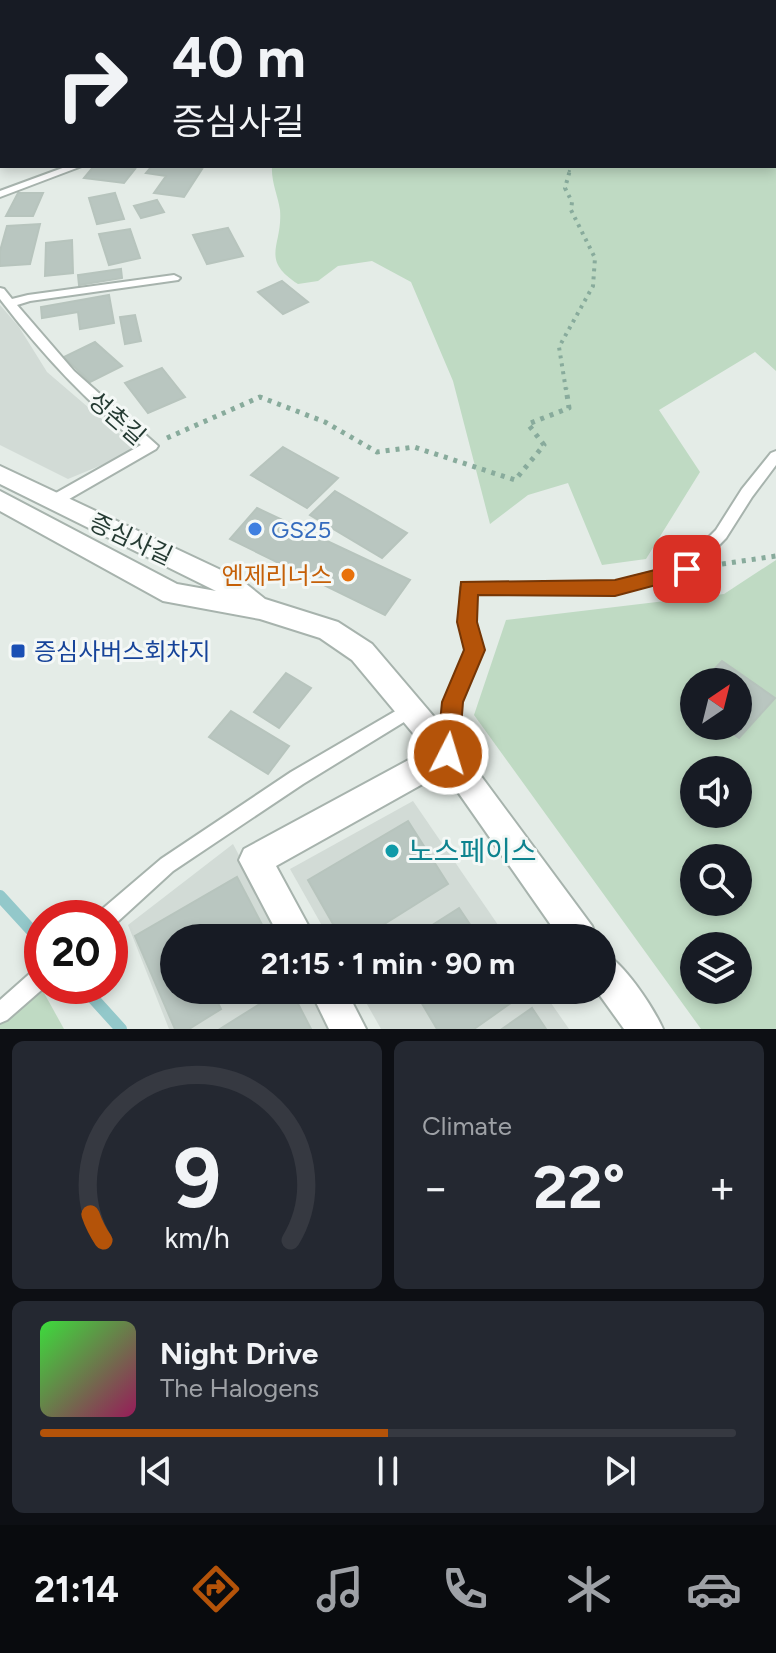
<!DOCTYPE html>
<meta charset="utf-8">
<style>
:root{--surface:#171b24;--page:#242831;--text:#f1f3f6;--muted:#9ea1a6;--line:#363941;--accent:#b45309}
body{margin:0;font-family:Figtree,"Noto Sans KR",sans-serif;background:var(--page);color:var(--text);height:100vh;display:flex;flex-direction:column;font-size:30px;white-space:nowrap}
*{box-sizing:border-box;margin:0}
p{font-size:26px;color:var(--muted)}
.icon{flex:none;width:44px;height:44px;fill:none;stroke:currentColor;stroke-width:2;stroke-linecap:round;stroke-linejoin:round}
.map{position:relative;height:1029px;overflow:hidden}
.side{display:flex;flex-direction:column;gap:12px;padding:12px;background:#0d0f14;flex:1}
.side>*{flex:none}
.guide{position:absolute;left:0px;top:0px;width:776px;height:168px;box-shadow:0 4px 12px #0003;background:#171b24;color:var(--text);overflow:hidden}
.needle{width:52px;rotate:35deg}
.controls{position:absolute;left:680px;top:668px;display:grid;gap:16px}
.controls a{display:grid;place-items:center;width:72px;height:72px;border-radius:50%;background:var(--surface);box-shadow:0 4px 12px #0003;font-size:40px}
.speed{position:absolute;left:24px;top:900px;display:flex;gap:16px;font-size:40px;font-weight:700;text-align:center}
.speed>*{display:grid;place-content:center;width:104px;height:104px;border-radius:50%;background:var(--surface);box-shadow:0 4px 12px #0003;line-height:1}
.speed .limit{border:12px solid #d22;background:#fff;color:#111}
.pin{position:absolute;display:grid;place-items:center;width:68px;height:68px;color:#fff;margin:-34px;border-radius:16px;box-shadow:0 4px 12px #0006}
.me{position:absolute;width:88px;margin:-44px;rotate:5deg;stroke-linejoin:round;filter:drop-shadow(0 0 6px #0008)}
.turn{display:flex;align-items:center;gap:28px;height:168px;padding:0 40px;font-size:36px}
.turn .icon{width:104px;height:104px;stroke-width:2.5}
.turn b{display:block;font-size:56px;line-height:68px}
.big{font-size:60px;font-weight:700;line-height:1.1}
.side .tile{flex:1;display:flex;flex-direction:column;justify-content:center;gap:12px;min-width:0;padding:0 28px;border-radius:12px;background:var(--page)}
.side .dial{align-items:center;gap:0}
.dial svg{height:208px;overflow:visible;fill:none;stroke:var(--line);stroke-width:7;stroke-linecap:round;text-anchor:middle}
.dial text{fill:var(--text);stroke:none}
.song{display:flex;align-items:center;gap:24px}
.cover{width:96px;height:96px;border-radius:12px;background:linear-gradient(135deg,hsl(120 70% 55%),hsl(330 70% 35%))}
.played{height:8px;border-radius:4px;background:linear-gradient(90deg,var(--accent) 50%,var(--line) 50%)}
.keys{display:flex;justify-content:space-around;direction:ltr}
.heat{display:flex;justify-content:space-between;align-items:center;font-size:44px;direction:ltr}
.side .tiles{flex:1;display:grid;gap:12px;grid-template-columns:1fr 1fr}
.tile:last-child{grid-column:span 2}
.trip{position:absolute;left:160px;top:924px;width:456px;height:80px;border-radius:40px;background:var(--surface);box-shadow:0 4px 12px #0003;font-weight:700;line-height:80px;text-align:center}
.dock{display:flex;height:128px;justify-content:space-around;align-items:center;background:#090b0e;color:var(--muted)}
.dock .icon{width:56px;height:56px}
.dock .active{color:var(--accent)}
.dock b{font-size:36px;color:var(--text)}
.map>svg:first-child{display:block}
</style>
<div class="map">
<svg width="776" height="1029" viewBox="0 0 776 1029">
<rect width="100%" height="100%" fill="#e4ece7"/>
<!-- built -->
<g fill="#d2dbd6">
<polygon points="0,305 19,327 47,372 138,450 68,479 0,445"/>
<polygon points="413,801 507,938 329,938 290,869"/>
<polygon points="233,844 283,938 174,938 174,990 311,990 332,1029 169,1029 128,925"/>
<polygon points="359,990 542,990 569,1029 381,1029"/>
</g>
<!-- green -->
<g fill="#bfdac3" fill-rule="evenodd">
<path d="M450,0h326v371l-21,-19 -96,58 41,62 -54,87 -44,6 -34,-82 -40,12 -38,29 -37,-143 -42,-99 -39,-21 -34,5 -20,15 -20,3c-39,-25 -15,-38 -18,-74 -2,-15 -9,-28 -8,-44h502v-164z"/>
<path d="M776,560v469h-75l-227,-314 32,-95 218,-26zM694,682h44v44h-44zM694,770h44v44h-44zM694,858h44v44h-44zM694,946h44v44h-44z"/>
<polygon points="33,973 64,1029 0,1029 0,1003"/>
</g>
<g fill="none" stroke-linecap="round" stroke-linejoin="round">
<!-- stream -->
<g stroke="#93c8ca" stroke-width="12">
<polyline points="0,896 42,942"/>
<polyline points="82,986 121,1029"/>
</g>
</g>
<!-- building -->
<g fill="#b9c6c0" stroke="#b7c4bd" stroke-width="2">
<polygon points="94,166 113,166 135,169 124,183 84,178"/>
<polygon points="152,166 173,166 202,169 184,197 154,193 166,176 146,173"/>
<polygon points="18,193 43,193 33,216 6,216"/>
<polygon points="115,193 124,219 97,224 89,198"/>
<polygon points="157,200 164,212 141,218 134,206"/>
<polygon points="40,224 30,264 0,266 0,251 7,226"/>
<polygon points="228,228 243,256 207,264 193,235"/>
<polygon points="130,229 140,258 109,265 99,234"/>
<polygon points="72,240 73,273 45,276 46,243"/>
<polygon points="121,269 122,278 79,285 78,275"/>
<polygon points="282,281 308,302 283,314 258,292"/>
<polygon points="109,295 114,323 80,329 78,312 42,318 41,307"/>
<polygon points="135,315 141,341 125,344 120,317"/>
<polygon points="95,342 122,366 90,382 64,357"/>
<polygon points="162,368 185,397 148,413 125,383"/>
<polygon points="283,447 338,478 307,508 251,475"/>
<polygon points="335,491 407,533 382,558 310,515"/>
<polygon points="257,508 410,580 385,615 230,539"/>
<polygon points="722,661 775,698 739,738 722,726 738,726 738,682 702,682"/>
<polygon points="286,673 311,688 279,728 254,712"/>
<polygon points="231,711 289,746 268,774 209,737"/>
<polygon points="408,821 448,884 362,938 341,938 308,880"/>
<polygon points="237,877 269,938 174,938 174,990 212,990 221,1009 189,1029 175,1029 135,936"/>
<polygon points="459,908 479,938 412,938"/>
<polygon points="282,990 291,990 311,1029 220,1029"/>
<polygon points="414,990 512,990 518,998 474,1029 437,1029"/>
<polygon points="532,1008 546,1029 502,1029"/>
</g>
<g fill="none" stroke-linecap="round" stroke-linejoin="round">
<defs>
<g id="service">
<polygon points="251,0 260,0 262,2 253,2"/>
<rect x="0" y="91" width="2" height="6"/>
<polygon points="68,166 82,166 0,197 0,191"/>
<path d="M174,275l6,3 -2,2 -148,21 -13,4 57,66 84,75 -2,3 -99,57h-10l-2,-4 2,-4 94,-53c-54,-42 -100,-92 -141,-146v-11l4,1 8,10 16,-4z"/>
<polygon points="776,451 776,465 752,497 726,538 692,573 615,594 475,594 475,622 482,650 460,702 456,754 454,760 448,762 442,760 440,754 444,702 466,650 459,622 461,588 463,584 615,582 682,564 716,530 742,489 771,453"/>
<polygon points="411,702 417,704 419,709 417,714 303,784 173,871 114,925 110,926 110,918 97,918 100,911 161,859 291,772"/>
<polygon points="42,966 42,986 46,986 7,1020 0,1023 0,1000 35,969"/>
</g>
<g id="minor">
<polygon points="0,466 240,579 265,599 338,622 372,644 458,745 592,926 597,938 560,938 444,772 276,866 315,938 280,938 239,860 244,849 427,750 352,660 320,638 260,619 163,601 0,511 0,491 177,584 216,591 0,484"/>
<path d="M602,952c21,9 51,55 61,77h-39l-28,-39h6z"/>
<polygon points="310,990 346,990 366,1029 329,1029"/>
</g>
</defs>
<!-- service casing -->
<use href="#service" stroke="#a7b3ad" stroke-width="4"/>
<!-- minor casing -->
<use href="#minor" stroke="#a7b3ad" stroke-width="4"/>
<!-- path-far2 -->
<polyline stroke="#88ab9c" stroke-width="3" stroke-dasharray="2 4" stroke-linecap="butt" points="569,172 571,166"/>
<!-- path-far1 -->
<polyline stroke="#88ab9c" stroke-width="4" stroke-dasharray="3 5" stroke-linecap="butt" points="566,390 559,347 593,286 595,258 571,210 572,202 565,188 570,170"/>
<!-- path -->
<g stroke="#88ab9c" stroke-width="5" stroke-dasharray="4 6" stroke-linecap="butt">
<polyline points="167,438 260,397 325,422 377,452 414,447 515,480 544,445 528,424 569,408 566,388"/>
<polyline points="722,564 776,556"/>
</g>
<!-- service -->
<use href="#service" fill="#fff" fill-rule="evenodd"/>
<!-- minor -->
<use href="#minor" fill="#fff" fill-rule="evenodd"/>
</g>
<!-- route -->
<polygon fill="#b45309" stroke="#753606" stroke-width="2" points="687,562 694,564 697,569 694,575 615,596 478,595 477,622 485,650 463,702 459,754 455,761 448,764 440,761 437,754 442,702 464,650 457,622 461,582 615,580"/>
<!-- markers -->
<circle fill="#3f7fe0" stroke="#f4f8f6" stroke-width="3" cx="255" cy="529" r="8"/>
<circle fill="#e8710a" stroke="#f4f8f6" stroke-width="3" cx="348" cy="575" r="8"/>
<rect fill="#1a4fb4" stroke="#f4f8f6" stroke-width="3" x="10" y="643" width="16" height="16" rx="4"/>
<circle fill="#0f9aa8" stroke="#f4f8f6" stroke-width="3" cx="392" cy="851" r="8"/>
<g text-anchor="middle" dominant-baseline="central" stroke-width="6" stroke-linejoin="round" paint-order="stroke">
<!-- street labels -->
<g font-size="24" fill="#253b33" stroke="#f4f8f6">
<text transform="translate(117 418) rotate(41)">성촌길</text>
<text transform="translate(131 539) rotate(25)">증심사길</text>
</g>
<!-- shop labels -->
<g font-size="24" fill="#366cbe" stroke="#f4f8f6" text-anchor="start">
<text x="271" y="529">GS25</text>
</g>
<!-- food labels -->
<g font-size="24" fill="#c56008" stroke="#f4f8f6" text-anchor="end">
<text x="332" y="575">엔제리너스</text>
</g>
<!-- transit labels -->
<g font-size="24" fill="#164399" stroke="#f4f8f6" text-anchor="start">
<text x="34" y="651">증심사버스회차지</text>
</g>
<!-- near-culture labels -->
<g font-size="28" fill="#0d838f" stroke="#f4f8f6" text-anchor="start">
<text x="408" y="851">노스페이스</text>
</g>
</g>
</svg>
<div class="controls">
<a><svg class="needle" viewBox="-14 -14 28 28"><path d="M0-13l5 13h-10z" fill="#e53935"/><path d="M0 13l5-13h-10z" fill="#9ea1a6"/></svg></a>
<a><svg class="icon" aria-label="sound" viewBox="0 0 24 24"><path d="M4 9h4l5-4v14l-5-4H4zM17 9q2 3 0 6"/></svg></a>
<a><svg class="icon" aria-label="search" viewBox="0 0 24 24"><circle cx="10" cy="10" r="6"/><path d="M15 15l6 6"/></svg></a>
<a><svg class="icon" aria-label="layers" viewBox="0 0 24 24"><path d="M12 4l9 5-9 5-9-5zM3 14l9 5 9-5"/></svg></a>
</div>
<div class="speed"><div class="limit">20</div></div>
<div class="pin" style="left:687px;top:569px;background:#d93025"><svg class="icon" aria-label="arrive" viewBox="0 0 24 24"><path d="M6 21V4h12l-3 4 3 4H6"/></svg></div>
<svg class="me" style="left:448px;top:754px" viewBox="-20 -20 40 40"><circle r="17" fill="#b45309" stroke="#fff" stroke-width="3"/><path d="M0-11L8 9 0 5-8 9z" fill="#fff"/></svg>
<div class="trip">21:15 · 1 min · 90 m</div>
<div class="guide">
<div class="turn"><svg class="icon" aria-label="right" viewBox="0 0 24 24"><path d="M7 20v-9h11M14 6l5 5-5 5"/></svg><div><b>40 m</b>증심사길</div></div>
</div>
</div>
<section class="side">
<div class="tiles">
<div class="tile dial"><svg viewBox="0 0 100 80">
<path d="M14 69A42 42 0 1 1 86 69"/>
<path d="M14 69A42 42 0 0 1 9 59" stroke="#b45309"/>
<text x="50" y="56" font-size="32" font-weight="700">9</text>
<text x="50" y="72" font-size="11">km/h</text>
</svg></div>
<div class="tile"><p>Climate</p>
<div class="heat"><a>−</a><b class="big">22°</b><a>+</a></div>
</div>
<div class="tile">
<div class="song"><i class="cover"></i><div><b>Night Drive</b><p>The Halogens</p></div></div>
<div class="played"></div>
<div class="keys"><svg class="icon" aria-label="previous" viewBox="0 0 24 24"><path d="M18 5L8 12l10 7zM5 5v14"/></svg><svg class="icon" aria-label="pause" viewBox="0 0 24 24"><path d="M8 5v14M16 5v14"/></svg><svg class="icon" aria-label="next" viewBox="0 0 24 24"><path d="M6 5l10 7-10 7zM19 5v14"/></svg></div>
</div>
</div>
</section>
<nav class="dock">
<b>21:14</b>
<svg class="icon active" aria-label="directions" viewBox="0 0 24 24"><path d="M12 3l9 9-9 9-9-9zM9 14v-3h6M13 9l2 2-2 2"/></svg>
<svg class="icon" aria-label="music" viewBox="0 0 24 24"><path d="M9 18V5l10-2v13"/><circle cx="6" cy="18" r="3"/><circle cx="16" cy="16" r="3"/></svg>
<svg class="icon" aria-label="phone" viewBox="0 0 24 24"><path d="M5 4h4l2 5-3 2q2 4 5 5l2-3 5 2v4C11 20 4 13 5 4z"/></svg>
<svg class="icon" aria-label="climate" viewBox="0 0 24 24"><path d="M12 3v18M4 7l16 10M4 17L20 7"/></svg>
<svg class="icon" aria-label="car" viewBox="0 0 24 24"><path d="M5 17H2v-5l4-1 3-4h7l3 4 3 1v5h-3M9 17h6M6 11h13"/><circle cx="7" cy="17" r="2"/><circle cx="17" cy="17" r="2"/></svg>
</nav>
